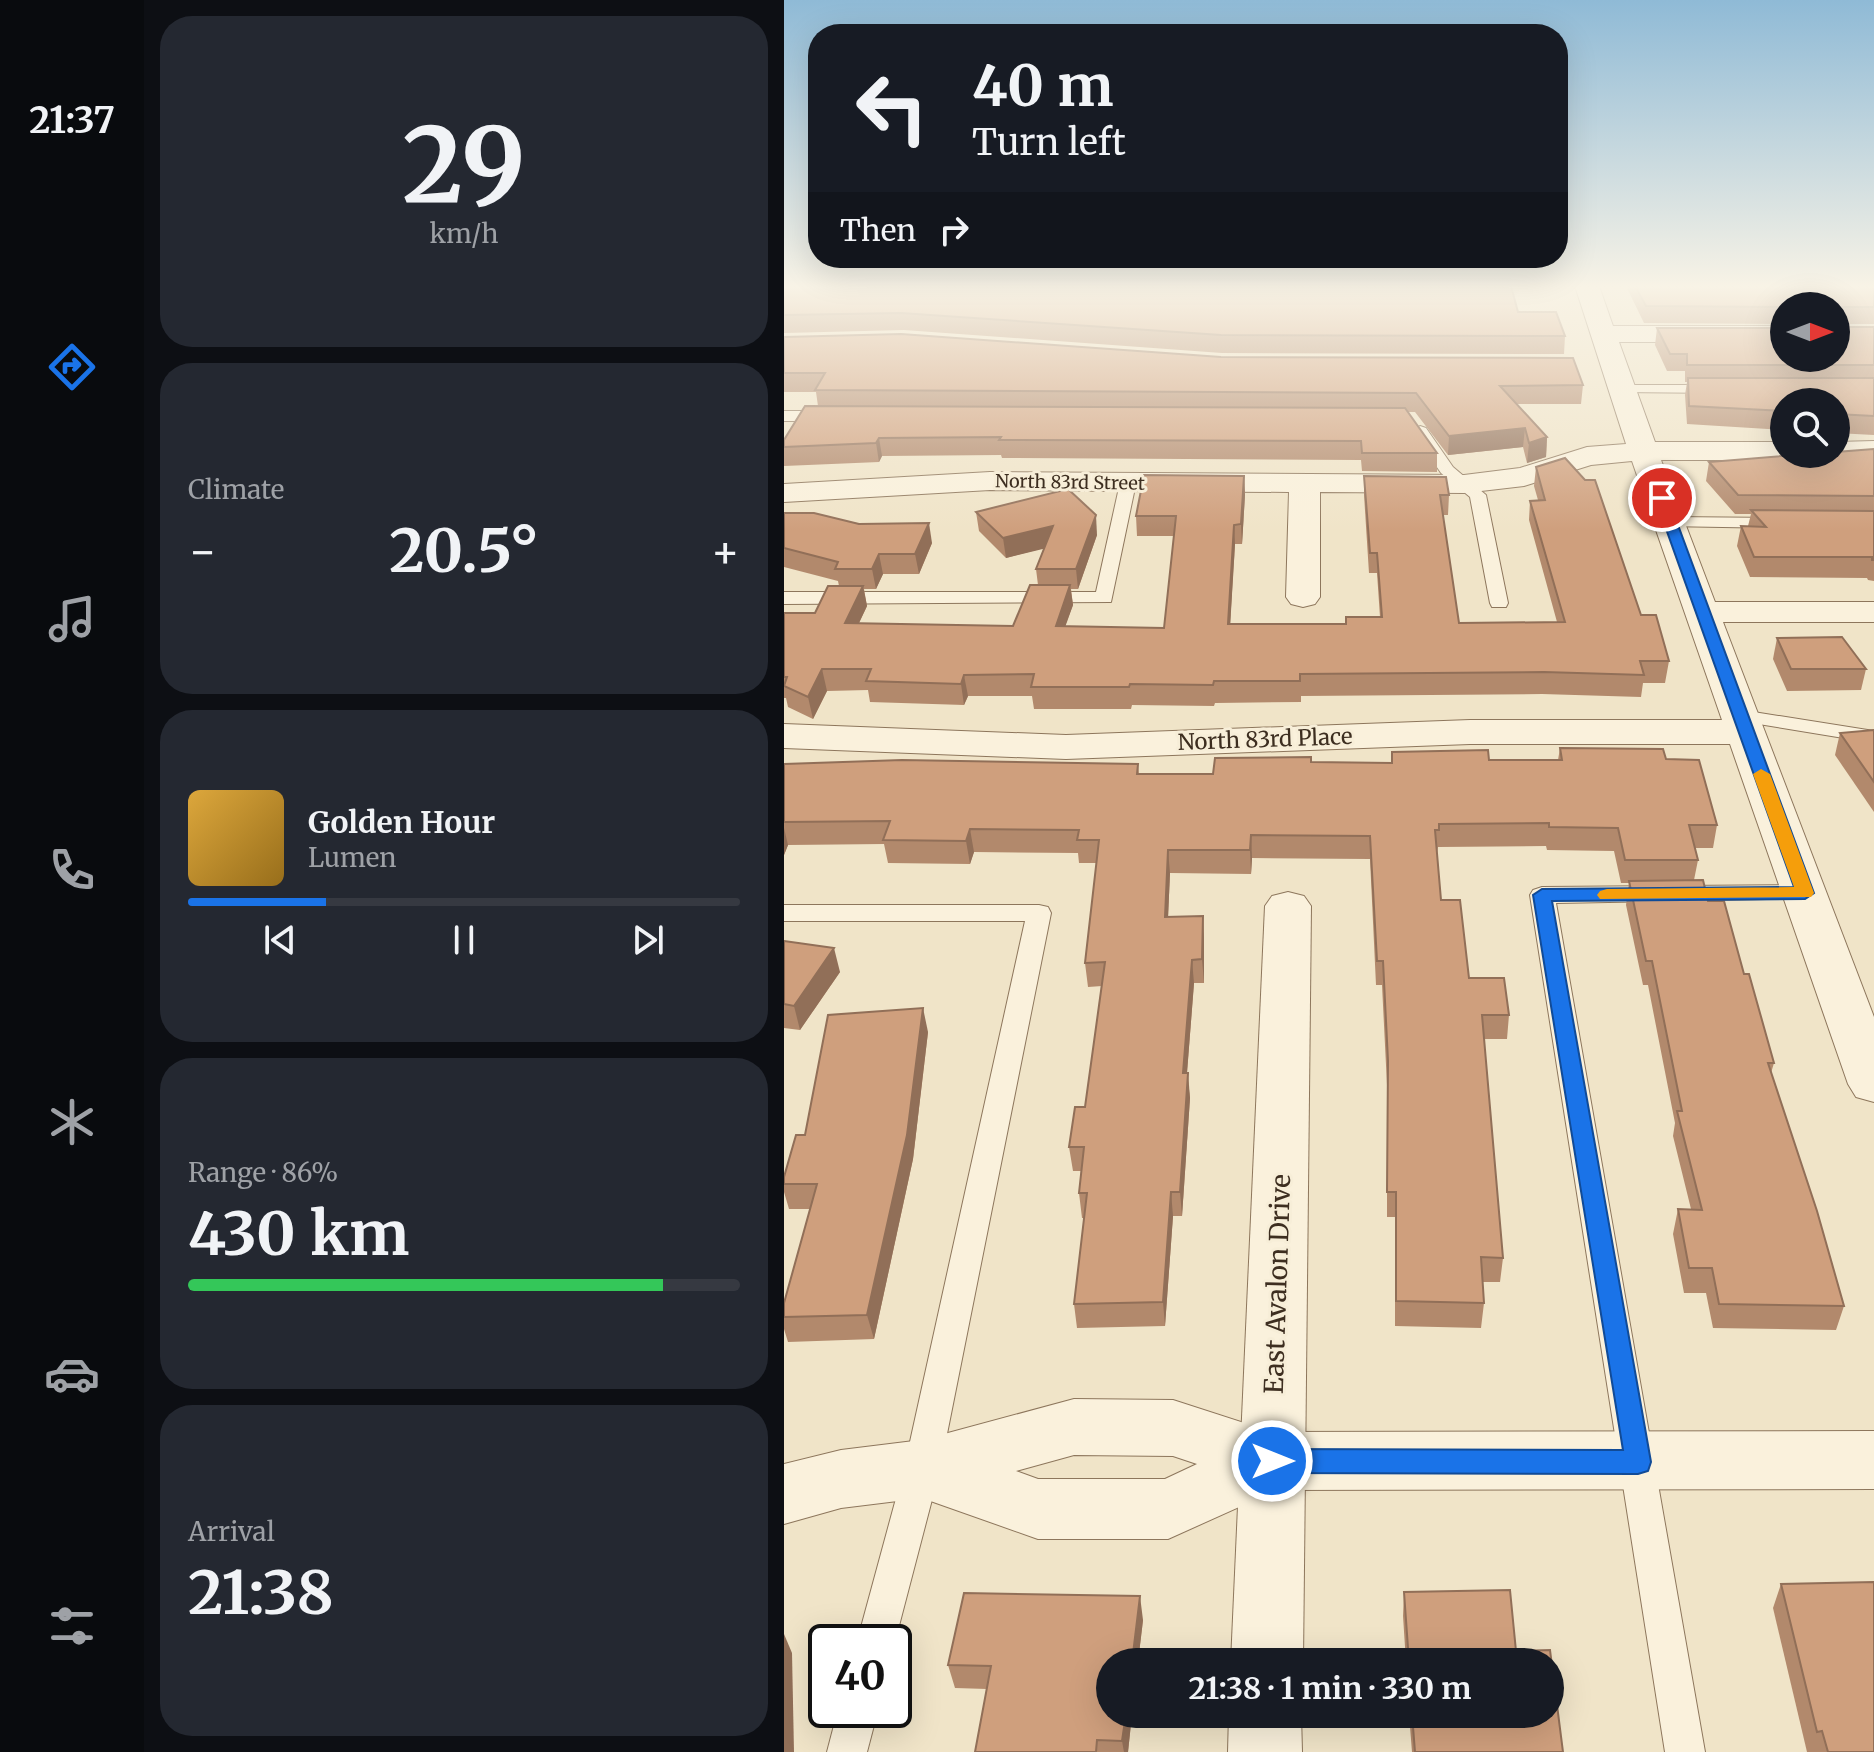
<!DOCTYPE html>
<meta charset="utf-8">
<style>
:root{--surface:#171b24;--page:#242831;--text:#f1f3f6;--muted:#9ea1a6;--line:#363941;--accent:#1a73e8}
body{margin:0;font-family:Merriweather,serif;background:var(--page);color:var(--text);height:100vh;display:flex;flex-direction:column;font-size:30px;white-space:nowrap}
*{box-sizing:border-box;margin:0}
p{font-size:26px;color:var(--muted)}
.icon{flex:none;width:44px;height:44px;fill:none;stroke:currentColor;stroke-width:2;stroke-linecap:round;stroke-linejoin:round}
.map{position:relative;flex:1;overflow:hidden}
.details{display:flex;flex-direction:column;gap:16px;padding:16px;background:#0d0f14;width:640px}
.details>*{flex:none}
.hud{position:absolute;left:24px;top:24px;width:760px;height:244px;border-radius:32px;box-shadow:0 8px 32px #0002;background:#171b24;color:var(--text);overflow:hidden}
.needle{width:52px;rotate:90deg}
.buttons{position:absolute;left:986px;top:292px;display:grid;gap:16px}
.buttons a{display:grid;place-items:center;width:80px;height:80px;border-radius:50%;background:var(--surface);box-shadow:0 8px 32px #0002;font-size:40px}
.speed{position:absolute;left:24px;top:1624px;display:flex;gap:16px;font-size:40px;font-weight:700;text-align:center}
.speed>*{display:grid;place-content:center;width:104px;height:104px;border-radius:50%;background:var(--surface);box-shadow:0 8px 32px #0002;line-height:1}
.speed .limit{border:4px solid #111;border-radius:12px;background:#fff;color:#111}
.pin{position:absolute;display:grid;place-items:center;width:68px;height:68px;color:#fff;margin:-34px;border:4px solid #fff;border-radius:50%;box-shadow:0 2px 8px #0007}
.me{position:absolute;width:88px;margin:-44px;rotate:90deg;stroke-linejoin:round;filter:drop-shadow(0 0 6px #0008)}
.turn{display:flex;align-items:center;gap:28px;height:168px;padding:0 32px;font-size:36px}
.turn .icon{width:104px;height:104px;stroke-width:2.5}
.turn b{display:block;font-size:56px;line-height:68px}
.then{display:flex;align-items:center;height:76px;padding:0 32px;background:#0003;gap:16px;font-size:30px}
.big{font-size:60px;font-weight:700;line-height:1.1}
.details .tile{flex:1;display:flex;flex-direction:column;justify-content:center;gap:12px;min-width:0;padding:0 28px;border-radius:32px;background:var(--page)}
.details .dial{align-items:center;gap:0}
.dial b{font-size:104px;line-height:1}
.song{display:flex;align-items:center;gap:24px}
.cover{width:96px;height:96px;border-radius:12px;background:linear-gradient(135deg,hsl(40 70% 55%),hsl(40 70% 35%))}
.played{height:8px;border-radius:4px;background:linear-gradient(90deg,var(--accent) 25%,var(--line) 25%)}
.keys{display:flex;justify-content:space-around;direction:ltr}
.heat{display:flex;justify-content:space-between;align-items:center;font-size:44px;direction:ltr}
.charge{height:12px;border-radius:6px;background:linear-gradient(90deg,#34c759 86%,var(--line) 0)}
.trip{position:absolute;left:312px;top:1648px;width:468px;height:80px;border-radius:40px;background:var(--surface);box-shadow:0 8px 32px #0002;font-weight:700;line-height:80px;text-align:center}
main{display:flex;flex:1;min-height:0}
.dock{display:flex;flex-direction:column;width:144px;justify-content:space-around;align-items:center;background:#090b0e;color:var(--muted)}
.dock .icon{width:56px;height:56px}
.dock .current{color:var(--accent)}
.dock b{font-size:36px;color:var(--text)}
.map>svg:first-child{display:block}
</style>
<main>
<nav class="dock">
<b>21:37</b>
<svg class="icon current" aria-label="directions" viewBox="0 0 24 24"><path d="M12 3l9 9-9 9-9-9zM9 14v-3h6M13 9l2 2-2 2"/></svg>
<svg class="icon" aria-label="music" viewBox="0 0 24 24"><path d="M9 18V5l10-2v13"/><circle cx="6" cy="18" r="3"/><circle cx="16" cy="16" r="3"/></svg>
<svg class="icon" aria-label="phone" viewBox="0 0 24 24"><path d="M5 4h4l2 5-3 2q2 4 5 5l2-3 5 2v4C11 20 4 13 5 4z"/></svg>
<svg class="icon" aria-label="climate" viewBox="0 0 24 24"><path d="M12 3v18M4 7l16 10M4 17L20 7"/></svg>
<svg class="icon" aria-label="car" viewBox="0 0 24 24"><path d="M5 17H2v-5l4-1 3-4h7l3 4 3 1v5h-3M9 17h6M6 11h13"/><circle cx="7" cy="17" r="2"/><circle cx="17" cy="17" r="2"/></svg>
<svg class="icon" aria-label="filters" viewBox="0 0 24 24"><path d="M4 7h16M4 17h16"/><circle cx="9" cy="7" r="2"/><circle cx="15" cy="17" r="2"/></svg>
</nav>
<section class="details">
<div class="tile dial"><b>29</b><p>km/h</p></div>
<div class="tile"><p>Climate</p>
<div class="heat"><a>−</a><b class="big">20.5°</b><a>+</a></div>
</div>
<div class="tile">
<div class="song"><i class="cover"></i><div><b>Golden Hour</b><p>Lumen</p></div></div>
<div class="played"></div>
<div class="keys"><svg class="icon" aria-label="previous" viewBox="0 0 24 24"><path d="M18 5L8 12l10 7zM5 5v14"/></svg><svg class="icon" aria-label="pause" viewBox="0 0 24 24"><path d="M8 5v14M16 5v14"/></svg><svg class="icon" aria-label="next" viewBox="0 0 24 24"><path d="M6 5l10 7-10 7zM19 5v14"/></svg></div>
</div>
<div class="tile"><p>Range · 86%</p><b class="big">430 km</b><div class="charge"></div></div>
<div class="tile"><p>Arrival</p><b class="big">21:38</b></div>
</section>
<div class="map">
<svg width="1090" height="1752" viewBox="0 0 1090 1752">
<rect width="100%" height="100%" fill="#f0e4c8"/>
<g fill="none" stroke-linecap="round" stroke-linejoin="round">
<defs>
<g id="service">
<polygon points="840,385 936,385 943,389 936,393 835,392 833,389"/>
<polygon points="0,411 46,411 54,416 46,421 0,421"/>
<polygon points="636,426 642,428 669,467 702,495 724,603 722,607 708,607 706,603 686,497 657,473 628,431"/>
<polygon points="344,478 352,483 327,602 0,604 0,592 312,592 336,483"/>
<polygon points="887,517 997,518 1006,523 997,528 881,526 878,522"/>
<polygon points="957,710 1090,731 1090,743 950,720 947,716 950,712"/>
<polygon points="1021,885 1030,888 1033,893 1030,898 772,903 921,1752 881,1752 746,895 749,890 758,887"/>
<polygon points="0,905 255,905 264,907 267,913 156,1469 110,1645 110,1642 73,1642 120,1469 241,921 0,921"/>
<polygon points="54,1710 94,1710 83,1752 43,1752"/>
</g>
<g id="minor">
<polygon points="791,286 815,286 829,326 1000,326 1000,342 835,342 871,442 1000,442 1000,454 1013,454 1000,460 877,460 931,602 1090,602 1090,622 939,622 1090,1017 1090,1102 1072,1097 1064,1084 946,744 686,744 282,759 0,748 0,724 282,735 686,720 938,720 848,461 807,465 740,486 680,493 536,492 536,597 531,604 519,607 507,604 502,597 505,492 206,490 0,502 0,484 206,472 680,475 736,468 803,447 842,444"/>
<polygon points="1090,441 1090,459 1052,460 1039,454 1052,454 1052,442"/>
<polygon points="504,892 520,896 527,906 519,1662 447,1662 481,906 488,896"/>
<polygon points="445,1714 517,1714 518,1752 444,1752"/>
</g>
<path id="tertiary" d="M290,1399l99,1 99,32 602,-1v58l-597,1 -109,49h-130l-116,-41 -81,10 -57,16v-60l57,-14 81,-10zM290,1455l99,1 24,8 -32,15h-127l-22,-8z"/>
</defs>
<!-- service casing -->
<use href="#service" stroke="#8d765c" stroke-width="2"/>
<!-- minor casing -->
<use href="#minor" stroke="#8d765c" stroke-width="2"/>
<!-- tertiary casing -->
<use href="#tertiary" stroke="#8d765c" stroke-width="2"/>
<!-- service -->
<use href="#service" fill="#faf1dc" fill-rule="evenodd"/>
<!-- minor -->
<use href="#minor" fill="#faf1dc" fill-rule="evenodd"/>
<!-- tertiary -->
<use href="#tertiary" fill="#faf1dc" fill-rule="evenodd"/>
</g>
<!-- wall -->
<g fill="#b2896c">
<polygon points="0,286 734,312 781,336 780,354 438,353 120,330 0,333"/>
<polygon points="842,286 1090,286 1090,324 1053,324 1053,327 1090,327 1090,435 1052,433 1052,402 1000,402 1000,430 903,424 901,395 903,382 901,382 901,371 883,371 871,345 873,328 1000,358 1052,306 1000,306 1000,324 860,323"/>
<polygon points="0,337 799,385 797,404 733,404 763,437 762,457 743,463 739,447 664,455 631,412 624,412 653,453 653,472 578,471 577,460 218,458 217,455 98,456 95,462 0,466 0,440 34,406 32,392 0,392"/>
<polygon points="1090,449 1090,581 1084,580 1083,578 966,577 953,546 957,526 964,526 967,514 951,514 922,481 925,462"/>
<polygon points="752,467 857,615 885,661 881,683 859,683 857,697 758,694 517,696 517,702 431,703 430,706 348,705 347,709 250,709 248,696 184,696 180,705 86,702 84,690 43,691 29,719 4,707 2,698 0,698 0,613 31,613 55,586 54,581 0,567 0,513 148,543 135,574 99,574 92,589 80,589 83,606 75,623 229,626 254,585 252,569 260,548 222,558 195,531 192,512 313,535 294,589 287,589 289,605 281,626 380,628 390,536 353,536 352,516 460,476 461,495 458,544 451,544 446,624 562,624 596,617 593,573 585,573 580,495 580,476 665,495 664,515 659,515 675,623 773,622 745,520 746,501 754,500 750,486"/>
<polygon points="993,638 1082,669 1077,690 1003,691 989,659"/>
<polygon points="1090,730 1090,812 1051,755 1056,733"/>
<polygon points="776,748 882,759 933,825 929,848 911,848 914,860 910,880 924,901 960,974 990,1063 987,1073 1060,1306 1052,1330 929,1328 922,1293 900,1293 889,1234 894,1209 907,1209 889,1136 891,1123 864,985 859,985 842,905 845,883 837,883 830,851 763,850 762,846 654,847 653,853 657,900 685,978 725,1015 723,1039 700,1039 719,1258 716,1282 698,1282 700,1303 697,1328 611,1326 611,1217 603,1217 603,1085 598,985 592,985 586,859 468,858 467,874 386,873 384,917 419,916 420,939 420,983 410,983 403,1073 406,1098 398,1216 389,1216 381,1326 293,1328 290,1304 300,1218 298,1218 295,1193 297,1171 289,1171 285,1147 301,1107 318,986 304,987 301,963 313,863 295,863 294,853 190,852 186,864 104,863 100,844 4,845 0,855 0,764 354,764 355,774 429,774 528,762 608,763 705,760 774,760"/>
<polygon points="0,941 56,972 16,1030 0,1028"/>
<polygon points="144,1032 129,1159 90,1339 4,1342 0,1329 0,1303 26,1209 5,1209 0,1192 0,1177 21,1135"/>
<polygon points="997,1584 1090,1752 1023,1752 989,1608"/>
<polygon points="726,1590 732,1651 766,1650 779,1752 628,1752 625,1714 766,1714 766,1662 622,1662 619,1616 620,1592"/>
<polygon points="359,1620 354,1662 326,1662 348,1714 344,1752 191,1752 203,1689 171,1688 164,1665"/>
</g>
<!-- shaded-wall -->
<g fill="#916f58">
<polygon points="741,428 739,447 664,455 665,436"/>
<polygon points="763,437 762,457 743,463 745,443"/>
<polygon points="95,438 98,456 95,462 92,443"/>
<polygon points="460,476 461,495 458,544 457,524"/>
<polygon points="312,515 313,535 294,589 292,569"/>
<polygon points="145,523 148,543 135,574 131,554"/>
<polygon points="450,525 451,544 445,645 444,624"/>
<polygon points="269,526 271,546 222,558 219,538"/>
<polygon points="95,554 99,574 92,589 88,569"/>
<polygon points="286,585 289,605 274,647 272,626"/>
<polygon points="79,586 83,606 65,644 61,623"/>
<polygon points="38,669 43,691 29,719 24,697"/>
<polygon points="180,675 184,696 180,705 177,684"/>
<polygon points="0,828 4,845 0,855"/>
<polygon points="186,829 190,852 186,864 182,841"/>
<polygon points="467,835 468,858 467,874 466,850"/>
<polygon points="384,850 386,873 383,941 381,917"/>
<polygon points="419,916 420,939 420,983 418,959"/>
<polygon points="50,948 56,972 16,1030 10,1006"/>
<polygon points="408,960 410,983 401,1098 399,1073"/>
<polygon points="139,1008 144,1032 129,1159 90,1339 83,1315"/>
<polygon points="404,1073 406,1098 398,1216 396,1192"/>
<polygon points="387,1192 389,1216 381,1326 379,1302"/>
<polygon points="356,1596 359,1620 354,1662 348,1662"/>
<polygon points="0,1634 8,1653 10,1752 0,1752"/>
<polygon points="342,1714 348,1714 344,1752 340,1752 338,1741"/>
</g>
<!-- building -->
<g fill="#cf9f7d" stroke="#916f58" stroke-width="2">
<polygon points="0,286 727,286 734,312 772,312 781,336 437,335 117,313 0,315"/>
<polygon points="851,286 1090,286 1090,307 1053,307 1053,327 1090,327 1090,365 903,365 903,354 886,354 873,328 1000,328 1000,358 1052,358 1052,306 1000,306 1000,307 862,306"/>
<polygon points="117,334 437,357 789,358 799,385 716,386 763,437 745,443 741,428 665,436 632,393 31,390 41,373 0,373 0,337"/>
<polygon points="904,378 1090,378 1090,416 1052,414 1052,402 1000,402 1000,411 905,406"/>
<polygon points="21,406 621,408 653,453 578,453 577,441 215,440 217,437 95,438 92,443 0,447 0,440"/>
<polygon points="1090,449 1090,496 954,495 925,462 1022,454 1052,454 1052,452"/>
<polygon points="781,458 801,480 811,480 857,615 872,615 885,661 856,661 860,675 760,672 516,674 516,681 430,681 429,685 346,684 345,687 247,687 250,674 180,675 177,684 82,681 87,669 38,669 24,697 0,686 3,677 0,677 0,613 31,613 44,586 79,586 61,623 229,626 246,585 286,585 272,626 380,628 392,516 352,516 360,475 460,476 457,524 450,525 444,624 562,624 562,617 598,617 593,553 586,553 580,476 662,477 665,495 656,495 675,623 781,622 746,501 761,500 752,467"/>
<polygon points="284,489 312,515 292,569 252,569 269,526 219,538 192,512"/>
<polygon points="967,510 1090,511 1090,560 1088,560 1088,557 970,557 957,526 982,527"/>
<polygon points="0,513 30,513 75,524 145,523 131,554 95,554 88,569 51,569 54,562 0,548"/>
<polygon points="1058,637 1082,669 1007,669 993,638"/>
<polygon points="1090,730 1090,782 1056,733"/>
<polygon points="776,748 879,749 882,759 915,760 933,825 905,825 914,860 841,860 834,828 765,827 765,823 655,824 655,830 651,830 657,900 676,900 685,978 720,978 725,1015 698,1015 719,1258 697,1257 700,1303 612,1301 612,1192 603,1192 604,1061 599,961 593,961 586,836 467,835 466,850 384,850 381,917 419,916 418,959 408,960 399,1073 404,1073 396,1192 387,1192 379,1302 290,1304 303,1193 295,1193 300,1147 285,1147 291,1107 301,1107 321,962 301,963 315,840 293,840 295,830 186,829 182,841 99,840 106,821 0,822 0,764 118,760 354,764 353,774 429,774 431,758 527,757 527,762 608,763 608,752 704,750 705,760 778,760"/>
<polygon points="919,880 924,901 940,901 960,974 965,974 990,1063 984,1063 1033,1211 1060,1306 935,1304 928,1268 905,1268 894,1209 918,1210 893,1111 898,1111 868,961 862,961 845,881"/>
<polygon points="0,941 50,948 10,1006 0,1004"/>
<polygon points="139,1008 123,1135 83,1315 0,1317 0,1303 33,1184 0,1184 0,1177 12,1135 21,1135 44,1015"/>
<polygon points="1090,1582 1090,1752 1044,1752 1038,1731 1033,1732 997,1584"/>
<polygon points="726,1590 732,1651 766,1650 779,1752 631,1752 628,1714 766,1714 766,1662 625,1662 620,1592"/>
<polygon points="180,1593 356,1596 348,1662 326,1662 326,1714 342,1714 338,1741 313,1740 312,1752 191,1752 207,1666 164,1665"/>
</g>
<!-- sky -->
<linearGradient id="sky" x2="0" y2="1"><stop stop-color="#8fbad6"/><stop offset="0.54" stop-color="#f8f3e6"/><stop offset="1" stop-color="#f8f3e6" stop-opacity="0"/></linearGradient>
<rect width="1090" height="531" fill="url(#sky)"/>
<!-- route -->
<polygon fill="#1a73e8" stroke="#114b97" stroke-width="2" points="878,494 884,498 1030,893 1021,899 768,901 867,1462 864,1471 854,1474 488,1473 479,1470 475,1461 479,1453 488,1449 839,1450 749,895 758,889 1010,887 871,498"/>
<!-- slow -->
<polygon fill="#f59e0b" points="977,769 986,774 1030,893 1027,897 816,899 813,895 816,891 823,889 1010,887 969,774"/>
<g text-anchor="middle" dominant-baseline="central" stroke-width="6" stroke-linejoin="round" paint-order="stroke">
<!-- far-street labels -->
<g font-size="18" fill="#3d2e20" stroke="#f7eed8">
<text transform="translate(286 482) rotate(1)">North 83rd Street</text>
</g>
<!-- street labels -->
<g font-size="22" fill="#3d2e20" stroke="#f7eed8">
<text transform="translate(481 739) rotate(-2)">North 83rd Place</text>
</g>
<!-- near-street labels -->
<g font-size="26" fill="#3d2e20" stroke="#f7eed8">
<text transform="translate(493 1284) rotate(-88)">East Avalon Drive</text>
</g>
</g>
</svg>
<div class="buttons">
<a><svg class="needle" viewBox="-14 -14 28 28"><path d="M0-13l5 13h-10z" fill="#e53935"/><path d="M0 13l5-13h-10z" fill="#9ea1a6"/></svg></a>
<a><svg class="icon" aria-label="search" viewBox="0 0 24 24"><circle cx="10" cy="10" r="6"/><path d="M15 15l6 6"/></svg></a>
</div>
<div class="speed"><div class="limit">40</div></div>
<div class="pin" style="left:878px;top:498px;background:#d93025"><svg class="icon" aria-label="arrive" viewBox="0 0 24 24"><path d="M6 21V4h12l-3 4 3 4H6"/></svg></div>
<svg class="me" style="left:488px;top:1461px" viewBox="-20 -20 40 40"><circle r="17" fill="#1a73e8" stroke="#fff" stroke-width="3"/><path d="M0-11L8 9 0 5-8 9z" fill="#fff"/></svg>
<div class="trip">21:38 · 1 min · 330 m</div>
<div class="hud">
<div class="turn"><svg class="icon" aria-label="left" viewBox="0 0 24 24"><path d="M17 20v-9H6M10 6l-5 5 5 5"/></svg><div><b>40 m</b>Turn left</div></div>
<div class="then">Then<svg class="icon" aria-label="right" viewBox="0 0 24 24"><path d="M7 20v-9h11M14 6l5 5-5 5"/></svg></div>
</div>
</div>
</main>
